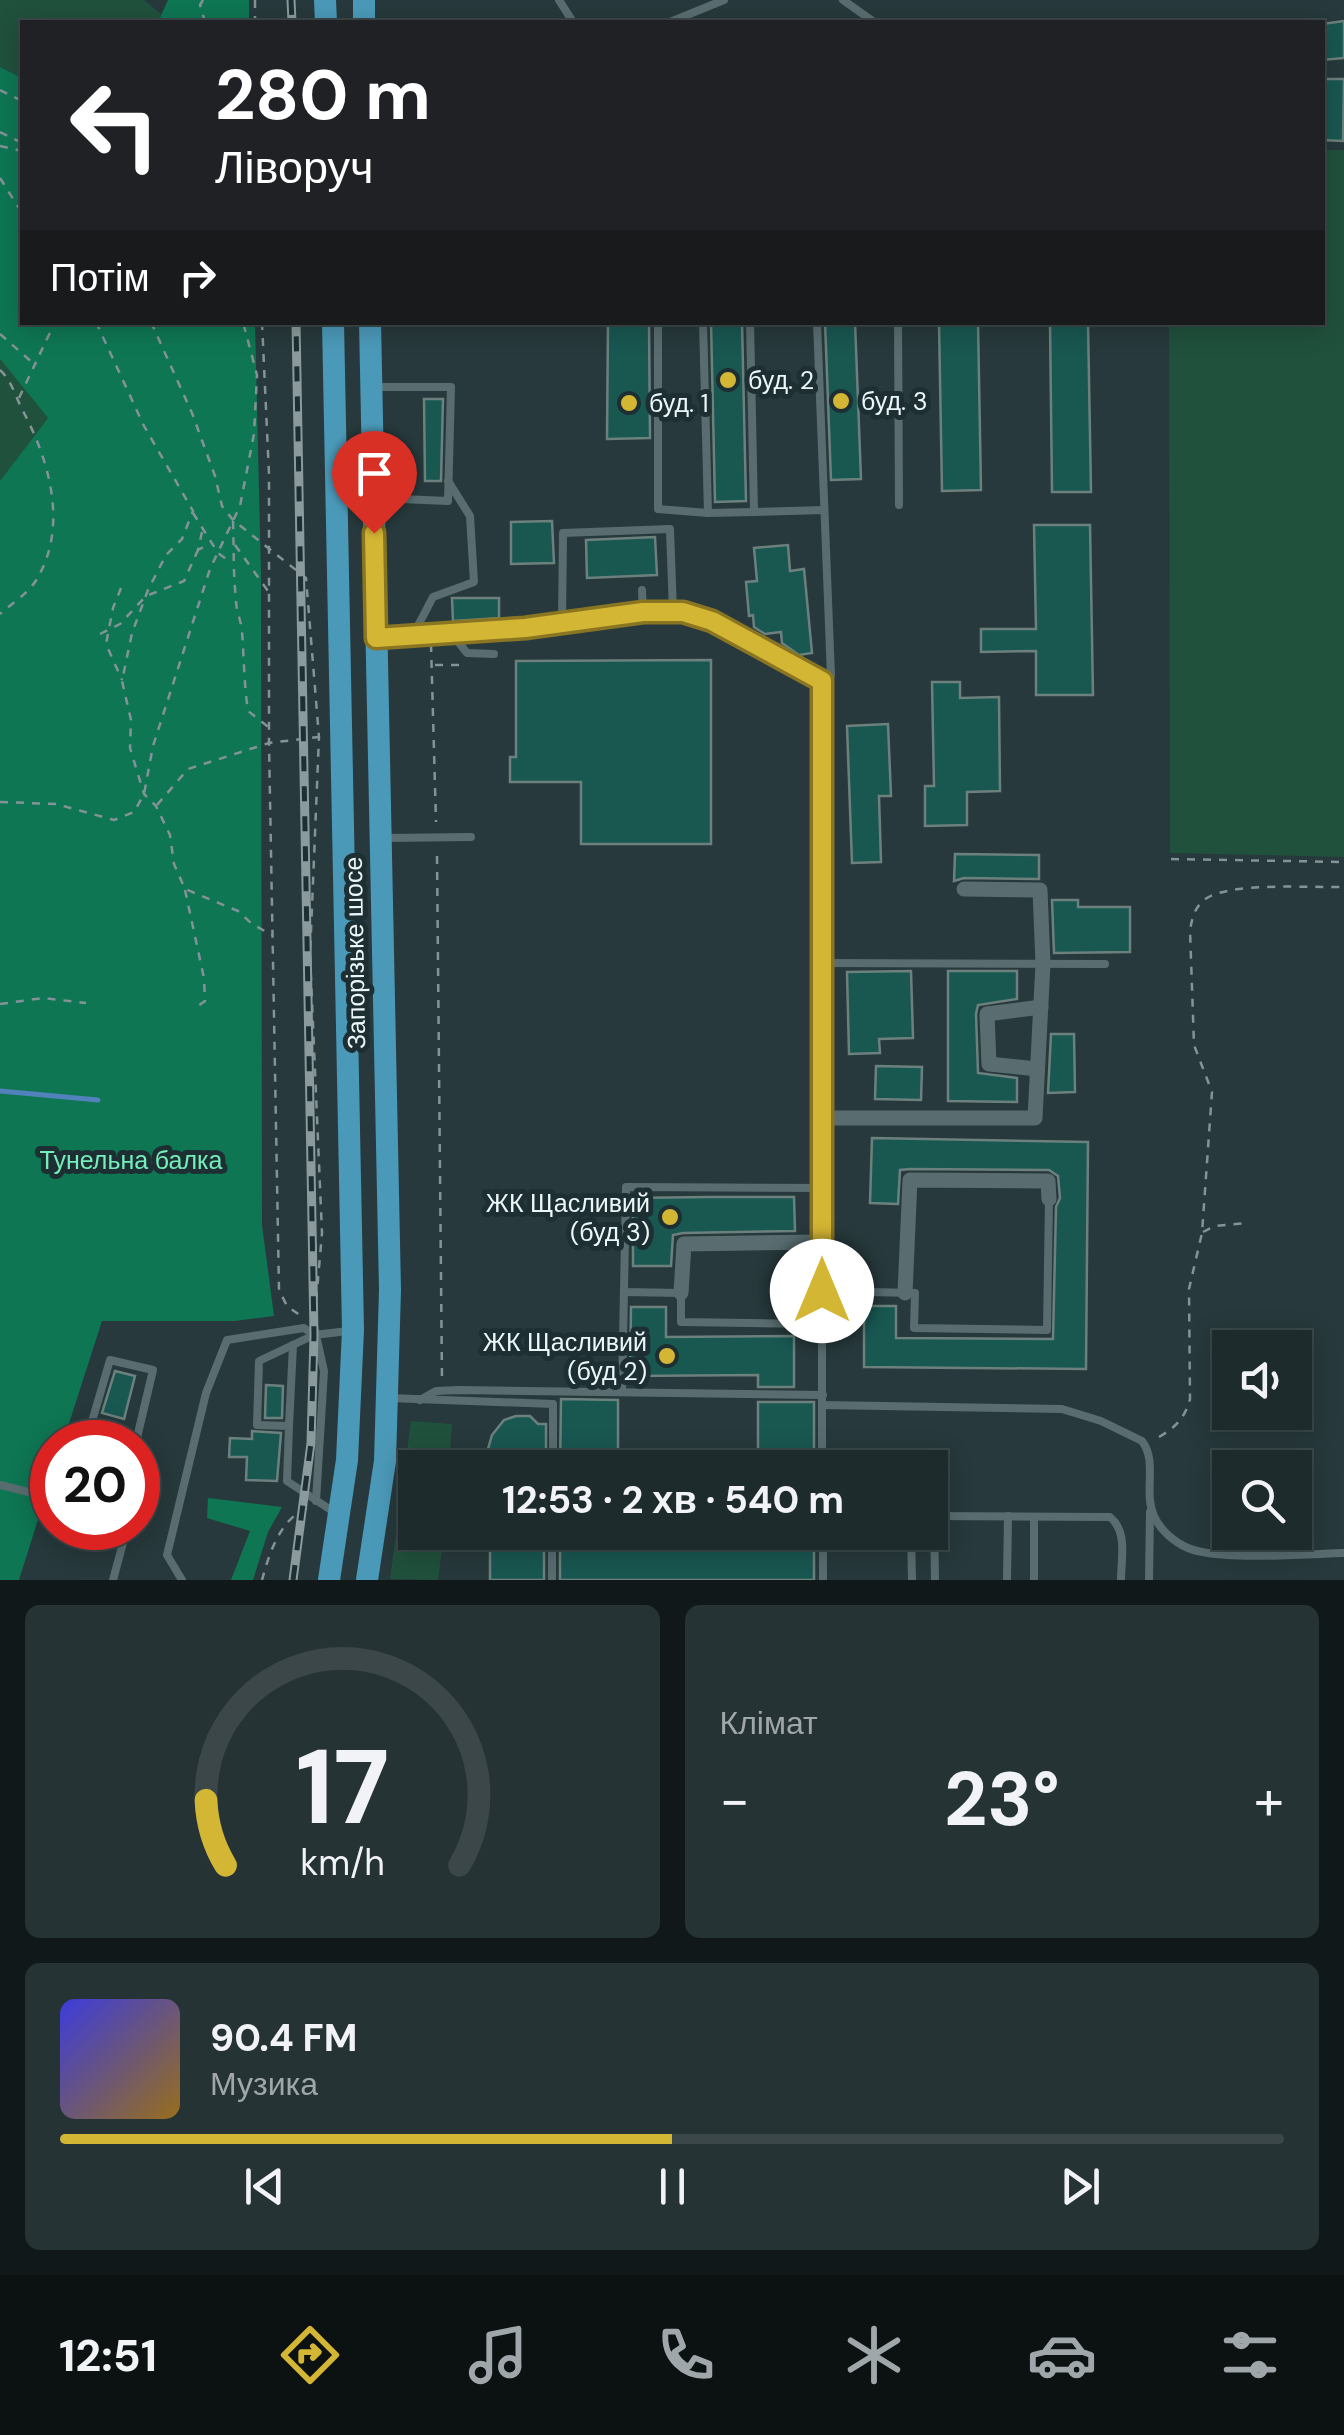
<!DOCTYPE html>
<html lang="uk">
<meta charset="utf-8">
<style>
:root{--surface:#1d2b2d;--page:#253335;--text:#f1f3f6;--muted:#a0a7aa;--line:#3b4749;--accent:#d4b635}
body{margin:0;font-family:"DM Sans",sans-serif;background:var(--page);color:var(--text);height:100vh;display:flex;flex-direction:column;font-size:38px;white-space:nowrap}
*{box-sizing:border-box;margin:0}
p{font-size:32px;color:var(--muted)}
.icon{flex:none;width:55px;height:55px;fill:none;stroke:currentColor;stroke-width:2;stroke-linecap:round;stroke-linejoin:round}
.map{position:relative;height:1580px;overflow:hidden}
.details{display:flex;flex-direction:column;gap:25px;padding:25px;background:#101819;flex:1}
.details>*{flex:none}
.top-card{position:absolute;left:20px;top:20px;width:1305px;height:305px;border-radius:0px;box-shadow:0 5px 25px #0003,0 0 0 2px var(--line);background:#202124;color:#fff;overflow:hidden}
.fabs{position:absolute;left:1212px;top:1330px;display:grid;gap:20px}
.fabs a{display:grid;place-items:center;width:100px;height:100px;border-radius:0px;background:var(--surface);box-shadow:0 5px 25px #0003,0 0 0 2px var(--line);font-size:50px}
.speed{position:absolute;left:30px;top:1420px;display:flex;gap:20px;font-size:50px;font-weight:700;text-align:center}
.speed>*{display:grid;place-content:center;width:130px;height:130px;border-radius:50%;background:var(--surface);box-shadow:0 5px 25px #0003,0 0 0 2px var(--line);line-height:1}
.speed .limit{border:15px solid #d22;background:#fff;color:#111}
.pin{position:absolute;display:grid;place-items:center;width:85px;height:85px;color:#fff;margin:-102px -42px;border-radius:50% 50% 50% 0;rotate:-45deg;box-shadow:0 0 10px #0007}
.pin .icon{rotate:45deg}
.me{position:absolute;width:110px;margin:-55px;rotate:0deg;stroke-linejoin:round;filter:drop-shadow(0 0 8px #0008)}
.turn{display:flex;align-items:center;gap:35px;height:210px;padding:0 30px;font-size:45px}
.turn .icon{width:130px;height:130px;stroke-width:2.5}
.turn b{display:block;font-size:70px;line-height:85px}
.then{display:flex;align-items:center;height:95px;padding:0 30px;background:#0003;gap:20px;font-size:38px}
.big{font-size:75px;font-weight:700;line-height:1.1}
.details .widget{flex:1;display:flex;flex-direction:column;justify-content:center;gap:15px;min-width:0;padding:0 35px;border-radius:15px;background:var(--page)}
.details .dial{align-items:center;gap:0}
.dial svg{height:260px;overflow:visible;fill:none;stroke:var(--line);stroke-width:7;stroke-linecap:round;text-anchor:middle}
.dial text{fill:var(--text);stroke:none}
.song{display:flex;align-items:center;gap:30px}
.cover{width:120px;height:120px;border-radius:15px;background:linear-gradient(135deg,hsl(240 70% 55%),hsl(40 70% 35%))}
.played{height:10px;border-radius:5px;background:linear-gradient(90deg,var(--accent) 50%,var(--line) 50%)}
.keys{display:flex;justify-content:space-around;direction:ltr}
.heat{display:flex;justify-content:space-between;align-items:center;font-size:55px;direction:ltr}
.details .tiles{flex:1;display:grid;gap:25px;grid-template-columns:1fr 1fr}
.widget:last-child{grid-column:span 2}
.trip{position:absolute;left:398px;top:1450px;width:550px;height:100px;border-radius:0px;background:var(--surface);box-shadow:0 5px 25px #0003,0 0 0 2px var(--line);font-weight:700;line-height:100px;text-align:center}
.tab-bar{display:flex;height:160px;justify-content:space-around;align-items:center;background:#0c1112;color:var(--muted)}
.tab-bar .icon{width:70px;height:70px}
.tab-bar .selected{color:var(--accent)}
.tab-bar b{font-size:45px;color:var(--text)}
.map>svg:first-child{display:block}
</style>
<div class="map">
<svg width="1344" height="1580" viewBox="0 0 1344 1580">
<rect width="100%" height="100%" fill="#27393c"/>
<!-- green -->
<g fill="#20513c">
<polygon points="0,0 144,0 161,14 158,22 22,22 22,78 0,67"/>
<polygon points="1323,150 1344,150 1344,857 1170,853 1169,323 1322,322"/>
<polygon points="0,359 48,418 0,481"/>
<polygon points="411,1421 452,1424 449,1467 415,1468 415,1532 444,1533 438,1580 390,1579"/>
</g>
<!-- forest -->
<g fill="#0e7653">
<polygon points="168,0 249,0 249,22 158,22"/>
<polygon points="0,67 22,78 22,322 255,323 261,574 262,1225 274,1316 235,1321 102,1321 63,1442 52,1442 52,1475 19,1580 0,1580 0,481 48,418 0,359"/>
<polygon points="208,1498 282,1507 268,1532 253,1580 231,1580 250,1531 207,1518"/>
</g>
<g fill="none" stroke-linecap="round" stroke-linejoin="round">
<!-- stream -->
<polyline stroke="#5282bc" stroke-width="5" points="0,1091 98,1100"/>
</g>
<!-- building -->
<g fill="#195751" stroke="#6c807e" stroke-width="2.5">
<polygon points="1344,21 1344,58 1322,60 1322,24"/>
<polygon points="1322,79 1344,79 1343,141 1322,140"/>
<polygon points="608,322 649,322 650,438 607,439"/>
<polygon points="711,322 742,322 746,501 715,502"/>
<polygon points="825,322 855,322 861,479 831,480"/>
<polygon points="939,322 978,322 981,490 942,491"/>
<polygon points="1050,322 1088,322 1091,492 1052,492"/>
<polygon points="424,399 443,399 441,481 425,481"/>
<polygon points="552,521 554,563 511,564 511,522"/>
<polygon points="1034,525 1090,525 1093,695 1036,695 1036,651 981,652 981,629 1036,629"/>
<polygon points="655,537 657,575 587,578 586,540"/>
<polygon points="788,545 790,571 804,569 812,653 799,655 782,643 781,632 765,634 754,627 753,615 749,616 746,582 757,581 754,548"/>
<polygon points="452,598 499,598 499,618 453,621"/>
<polygon points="711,660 711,844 581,844 581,782 510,782 510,757 516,757 516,661"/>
<polygon points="932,682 960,682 960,698 999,697 1000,791 967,792 967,825 925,826 925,786 934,786"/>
<polygon points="888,724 891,796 879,796 881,862 852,863 847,726"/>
<polygon points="955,854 1039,855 1039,879 964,878 954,881"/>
<polygon points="1052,900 1078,900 1078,907 1130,907 1130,952 1054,953"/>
<polygon points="911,971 913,1038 879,1039 880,1053 849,1054 847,972"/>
<polygon points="948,971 1017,971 1017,999 978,1005 976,1014 978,1073 1017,1078 1017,1102 948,1101"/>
<polygon points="1051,1034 1074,1034 1075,1092 1048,1093"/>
<polygon points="876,1066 922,1067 921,1100 875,1099"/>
<polygon points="872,1138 1088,1142 1086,1369 864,1367 864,1306 896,1306 896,1338 1053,1339 1056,1207 1060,1198 1058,1176 1049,1170 910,1169 900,1170 898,1204 870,1203"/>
<polygon points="707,1197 794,1197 795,1231 683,1233 673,1235 671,1266 633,1266 633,1198"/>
<polygon points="631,1307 666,1307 666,1337 794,1336 794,1387 758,1387 758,1375 630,1376"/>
<polygon points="115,1371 135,1376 124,1419 102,1413"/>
<polygon points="266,1385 283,1386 282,1418 265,1418"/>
<polygon points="561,1399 618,1400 618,1468 560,1468"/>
<rect x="758" y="1402" width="56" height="66"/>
<polygon points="516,1416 530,1416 538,1424 546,1424 546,1468 488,1468 488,1449 492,1435 504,1420"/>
<polygon points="252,1431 281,1433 277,1481 246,1480 247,1457 229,1457 230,1438 252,1439"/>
<rect x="490" y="1532" width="54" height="48"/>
<polygon points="560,1532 619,1532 619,1541 758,1543 758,1532 814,1532 814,1580 560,1580"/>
</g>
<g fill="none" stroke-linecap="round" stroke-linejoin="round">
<!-- path -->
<g stroke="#849396" stroke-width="2.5" stroke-dasharray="8 8" stroke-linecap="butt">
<polyline points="203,0 200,5 205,22"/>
<polyline points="255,0 255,22"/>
<polyline points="0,90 22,101"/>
<polyline points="0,132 22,143"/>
<polyline points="0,146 22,151"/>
<polyline points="0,178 22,213"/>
<polyline points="96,322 144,426 193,511 182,539 166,555 148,590 132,633 122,681 131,720 130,748 144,794 156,806 170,835 174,864 185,889 238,911 252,924 272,935"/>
<polyline points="151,322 192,413 215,476 222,506 233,520 306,578 319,737 310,955 322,1233 315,1314"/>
<polyline points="262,322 269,474 269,743 279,1290 287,1306 301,1316"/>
<polyline points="0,334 34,364"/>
<path d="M0,370c12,11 15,26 23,41 27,51 46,118 12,171 -8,12 -24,22 -35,32"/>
<polyline points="19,398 55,322"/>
<polyline points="193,513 218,553 230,562"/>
<path d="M233,521c1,27 0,52 3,79 0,11 5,20 6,31 2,27 2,53 6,80l23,18"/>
<polyline points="202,532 198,550 209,544"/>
<polyline points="235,545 268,591"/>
<polyline points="121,588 113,608 106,644 122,680"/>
<polyline points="100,634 120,624 146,596 184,581 198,550"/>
<polyline points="431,644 436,822"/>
<polyline points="435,665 462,665"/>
<polyline points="0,802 56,804 114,820 134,812 144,794 153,746 210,569 240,506 254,434 257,375 243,322"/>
<polyline points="157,805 188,769 269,743 318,737"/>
<polyline points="437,856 442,1381"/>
<polyline points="1171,859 1344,862"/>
<polyline points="185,890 204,978 205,1001 198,1006"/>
<polyline points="0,1004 43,998 86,1003"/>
<polyline points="1203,1232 1215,1226 1248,1223"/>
<path d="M1159,1437c17,-10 26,-19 31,-38l-1,-110 13,-56 10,-141 -18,-47 -4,-115c2,-11 4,-21 13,-29 21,-20 110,-13 141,-14"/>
<path d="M262,1580c7,-26 18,-61 45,-72"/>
</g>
<!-- lane -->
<g stroke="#596d70" stroke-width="8">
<polyline points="559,0 573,22"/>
<polyline points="843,0 874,22"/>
<polyline points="670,22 724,0"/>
<polyline points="658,322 658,509 708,513 754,512"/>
<polyline points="703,322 708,513"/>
<polyline points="750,322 754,512 824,510"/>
<polyline points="817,322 831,676 822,681 822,1468"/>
<polyline points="898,322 899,505"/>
<polyline points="373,387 451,387 448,501 378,498"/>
<polyline points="642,590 643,612"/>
<polyline points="562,622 563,533 670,529 673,612"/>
<polyline points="452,634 467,653 494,654"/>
<polyline points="412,637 433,597 474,582 470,516 448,481"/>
<polyline points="379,638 525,627 643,612 683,613 712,621 822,681"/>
<polyline points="385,838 471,837"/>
<polyline points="824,963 1105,964"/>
<polyline points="822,1291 915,1293 914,1328 1047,1330 1049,1199"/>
<polyline points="624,1292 681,1293 681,1322 822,1324"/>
<polyline points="314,1326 324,1371 316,1501"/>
<polyline points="622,1392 626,1187 823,1188"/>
<polyline points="389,1398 553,1404 553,1468"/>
<polyline points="420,1400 436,1391 458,1390 823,1395"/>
<path d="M822,1405l240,4 39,12 41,20c16,21 1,51 12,75 6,14 20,26 34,32 30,13 120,6 156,5"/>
<polyline points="289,1426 293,1345"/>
<polyline points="86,1442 110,1360 153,1370 136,1442"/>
<polyline points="0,1485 52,1498"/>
<polyline points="337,1514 287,1481 289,1426 257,1425 259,1361 314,1335 348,1331"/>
<path d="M930,1516l180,1c18,15 11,41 11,63"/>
<polyline points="934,1516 935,1580"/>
<polyline points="823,1532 823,1580"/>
<polyline points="911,1532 912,1580"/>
<polyline points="113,1580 127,1528"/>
<polyline points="182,1580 167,1555 206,1393 227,1340 304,1328 314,1335"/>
<polyline points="552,1580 552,1532"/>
<polyline points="1007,1580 1008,1516"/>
<polyline points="1034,1580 1034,1517"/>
<polyline points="1149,1580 1150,1512"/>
</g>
<!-- street -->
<g stroke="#596d70" stroke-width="15">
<polyline points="1037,1069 989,1064 987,1014 1041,1007"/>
<polyline points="823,1118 1035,1118 1043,964 1040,890 964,889"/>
<polyline points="681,1293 684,1244 822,1242"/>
<polyline points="905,1293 910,1180 1048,1181 1049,1199"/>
</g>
<!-- primary -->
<g stroke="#4b99b9" stroke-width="22">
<polyline points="325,0 326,22"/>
<polyline points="364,0 364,22"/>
<polyline points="329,1580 347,1460 353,1330 333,322"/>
<polyline points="367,1580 385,1461 390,1290 370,322"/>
</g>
<defs>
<g id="rail">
<polyline points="291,0 292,22"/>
<polyline points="293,1580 311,1443 314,1335 296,322"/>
</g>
</defs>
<!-- rail casing -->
<use href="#rail" stroke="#8b9a9c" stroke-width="9"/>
<!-- rail -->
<use href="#rail" stroke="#1d2f32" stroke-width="5" stroke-dasharray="15" stroke-linecap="butt"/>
</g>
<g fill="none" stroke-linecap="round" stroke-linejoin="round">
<defs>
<polyline id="route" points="374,533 376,638 525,628 643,612 683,612 712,621 822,681 822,1291"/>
</defs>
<!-- route casing -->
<use href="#route" stroke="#8a7622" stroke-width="25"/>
<!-- route -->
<use href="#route" stroke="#d4b635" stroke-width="18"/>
</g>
<!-- markers -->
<g fill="#d4b635" stroke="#1d2f32" stroke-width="4">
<circle cx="728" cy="380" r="10"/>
<circle cx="841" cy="401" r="10"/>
<circle cx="629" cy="403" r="10"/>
<circle cx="670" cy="1217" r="10"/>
<circle cx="667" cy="1356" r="10"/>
</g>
<g text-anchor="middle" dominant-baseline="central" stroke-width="10" stroke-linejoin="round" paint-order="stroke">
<!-- poi labels -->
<g font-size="25" fill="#ecf7f9" stroke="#1d2f32" text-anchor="start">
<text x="748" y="380">буд. 2</text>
<text x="861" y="401">буд. 3</text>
<text x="649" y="403">буд. 1</text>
<text x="650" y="1203" text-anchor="end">ЖК Щасливий<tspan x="650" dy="29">(буд 3)</tspan></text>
<text x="647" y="1342" text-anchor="end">ЖК Щасливий<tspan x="647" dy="29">(буд 2)</tspan></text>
</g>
<!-- street labels -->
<g font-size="25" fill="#ecf7f9" stroke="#1d2f32">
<text transform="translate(355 953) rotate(-91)">Запорізьке шосе</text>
</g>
<!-- park labels -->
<g font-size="25" fill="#74eeba" stroke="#1d2f32">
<text x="131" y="1160">Тунельна балка</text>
</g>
</g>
</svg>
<div class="fabs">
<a><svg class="icon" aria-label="sound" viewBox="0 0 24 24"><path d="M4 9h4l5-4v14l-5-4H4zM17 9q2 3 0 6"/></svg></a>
<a><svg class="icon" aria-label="search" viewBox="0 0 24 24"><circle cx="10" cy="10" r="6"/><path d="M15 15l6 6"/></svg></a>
</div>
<div class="speed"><div class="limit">20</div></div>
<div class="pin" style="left:374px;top:533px;background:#d93025"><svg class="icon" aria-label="arrive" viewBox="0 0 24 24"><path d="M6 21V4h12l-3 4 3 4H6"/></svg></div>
<svg class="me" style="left:822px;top:1291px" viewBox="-20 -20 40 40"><circle r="19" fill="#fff"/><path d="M0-13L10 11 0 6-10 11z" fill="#d4b635"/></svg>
<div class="trip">12:53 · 2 хв · 540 m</div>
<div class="top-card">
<div class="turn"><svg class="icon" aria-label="left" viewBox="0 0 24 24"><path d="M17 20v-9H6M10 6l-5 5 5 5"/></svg><div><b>280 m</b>Ліворуч</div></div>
<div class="then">Потім<svg class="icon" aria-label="right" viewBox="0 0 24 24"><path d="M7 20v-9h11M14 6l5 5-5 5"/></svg></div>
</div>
</div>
<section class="details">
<div class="tiles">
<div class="widget dial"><svg viewBox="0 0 100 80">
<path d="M14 69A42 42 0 1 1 86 69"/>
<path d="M14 69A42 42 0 0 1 8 49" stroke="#d4b635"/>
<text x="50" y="56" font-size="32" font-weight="700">17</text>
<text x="50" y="72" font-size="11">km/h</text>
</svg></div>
<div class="widget"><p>Клімат</p>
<div class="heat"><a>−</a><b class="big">23°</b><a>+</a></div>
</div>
<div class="widget">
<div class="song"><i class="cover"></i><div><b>90.4 FM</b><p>Музика</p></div></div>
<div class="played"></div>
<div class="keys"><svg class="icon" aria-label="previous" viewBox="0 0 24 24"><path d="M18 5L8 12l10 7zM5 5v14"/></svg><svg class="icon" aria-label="pause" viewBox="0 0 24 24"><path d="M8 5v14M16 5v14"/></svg><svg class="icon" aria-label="next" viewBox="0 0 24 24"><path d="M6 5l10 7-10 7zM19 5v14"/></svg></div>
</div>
</div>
</section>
<nav class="tab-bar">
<b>12:51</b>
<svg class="icon selected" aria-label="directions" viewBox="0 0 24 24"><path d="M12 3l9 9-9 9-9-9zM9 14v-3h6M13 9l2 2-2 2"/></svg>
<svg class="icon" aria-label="music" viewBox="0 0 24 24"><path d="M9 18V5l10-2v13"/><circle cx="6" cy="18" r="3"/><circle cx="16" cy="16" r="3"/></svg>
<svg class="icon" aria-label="phone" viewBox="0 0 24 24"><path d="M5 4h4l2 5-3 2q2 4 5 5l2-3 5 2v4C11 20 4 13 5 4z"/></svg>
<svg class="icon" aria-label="climate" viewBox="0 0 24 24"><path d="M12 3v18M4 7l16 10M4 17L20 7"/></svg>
<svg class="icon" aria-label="car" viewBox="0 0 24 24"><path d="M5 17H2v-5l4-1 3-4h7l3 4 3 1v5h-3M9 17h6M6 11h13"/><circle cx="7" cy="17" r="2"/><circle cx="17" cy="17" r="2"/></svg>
<svg class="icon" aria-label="filters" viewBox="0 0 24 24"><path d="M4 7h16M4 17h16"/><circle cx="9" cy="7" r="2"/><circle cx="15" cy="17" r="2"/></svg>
</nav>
